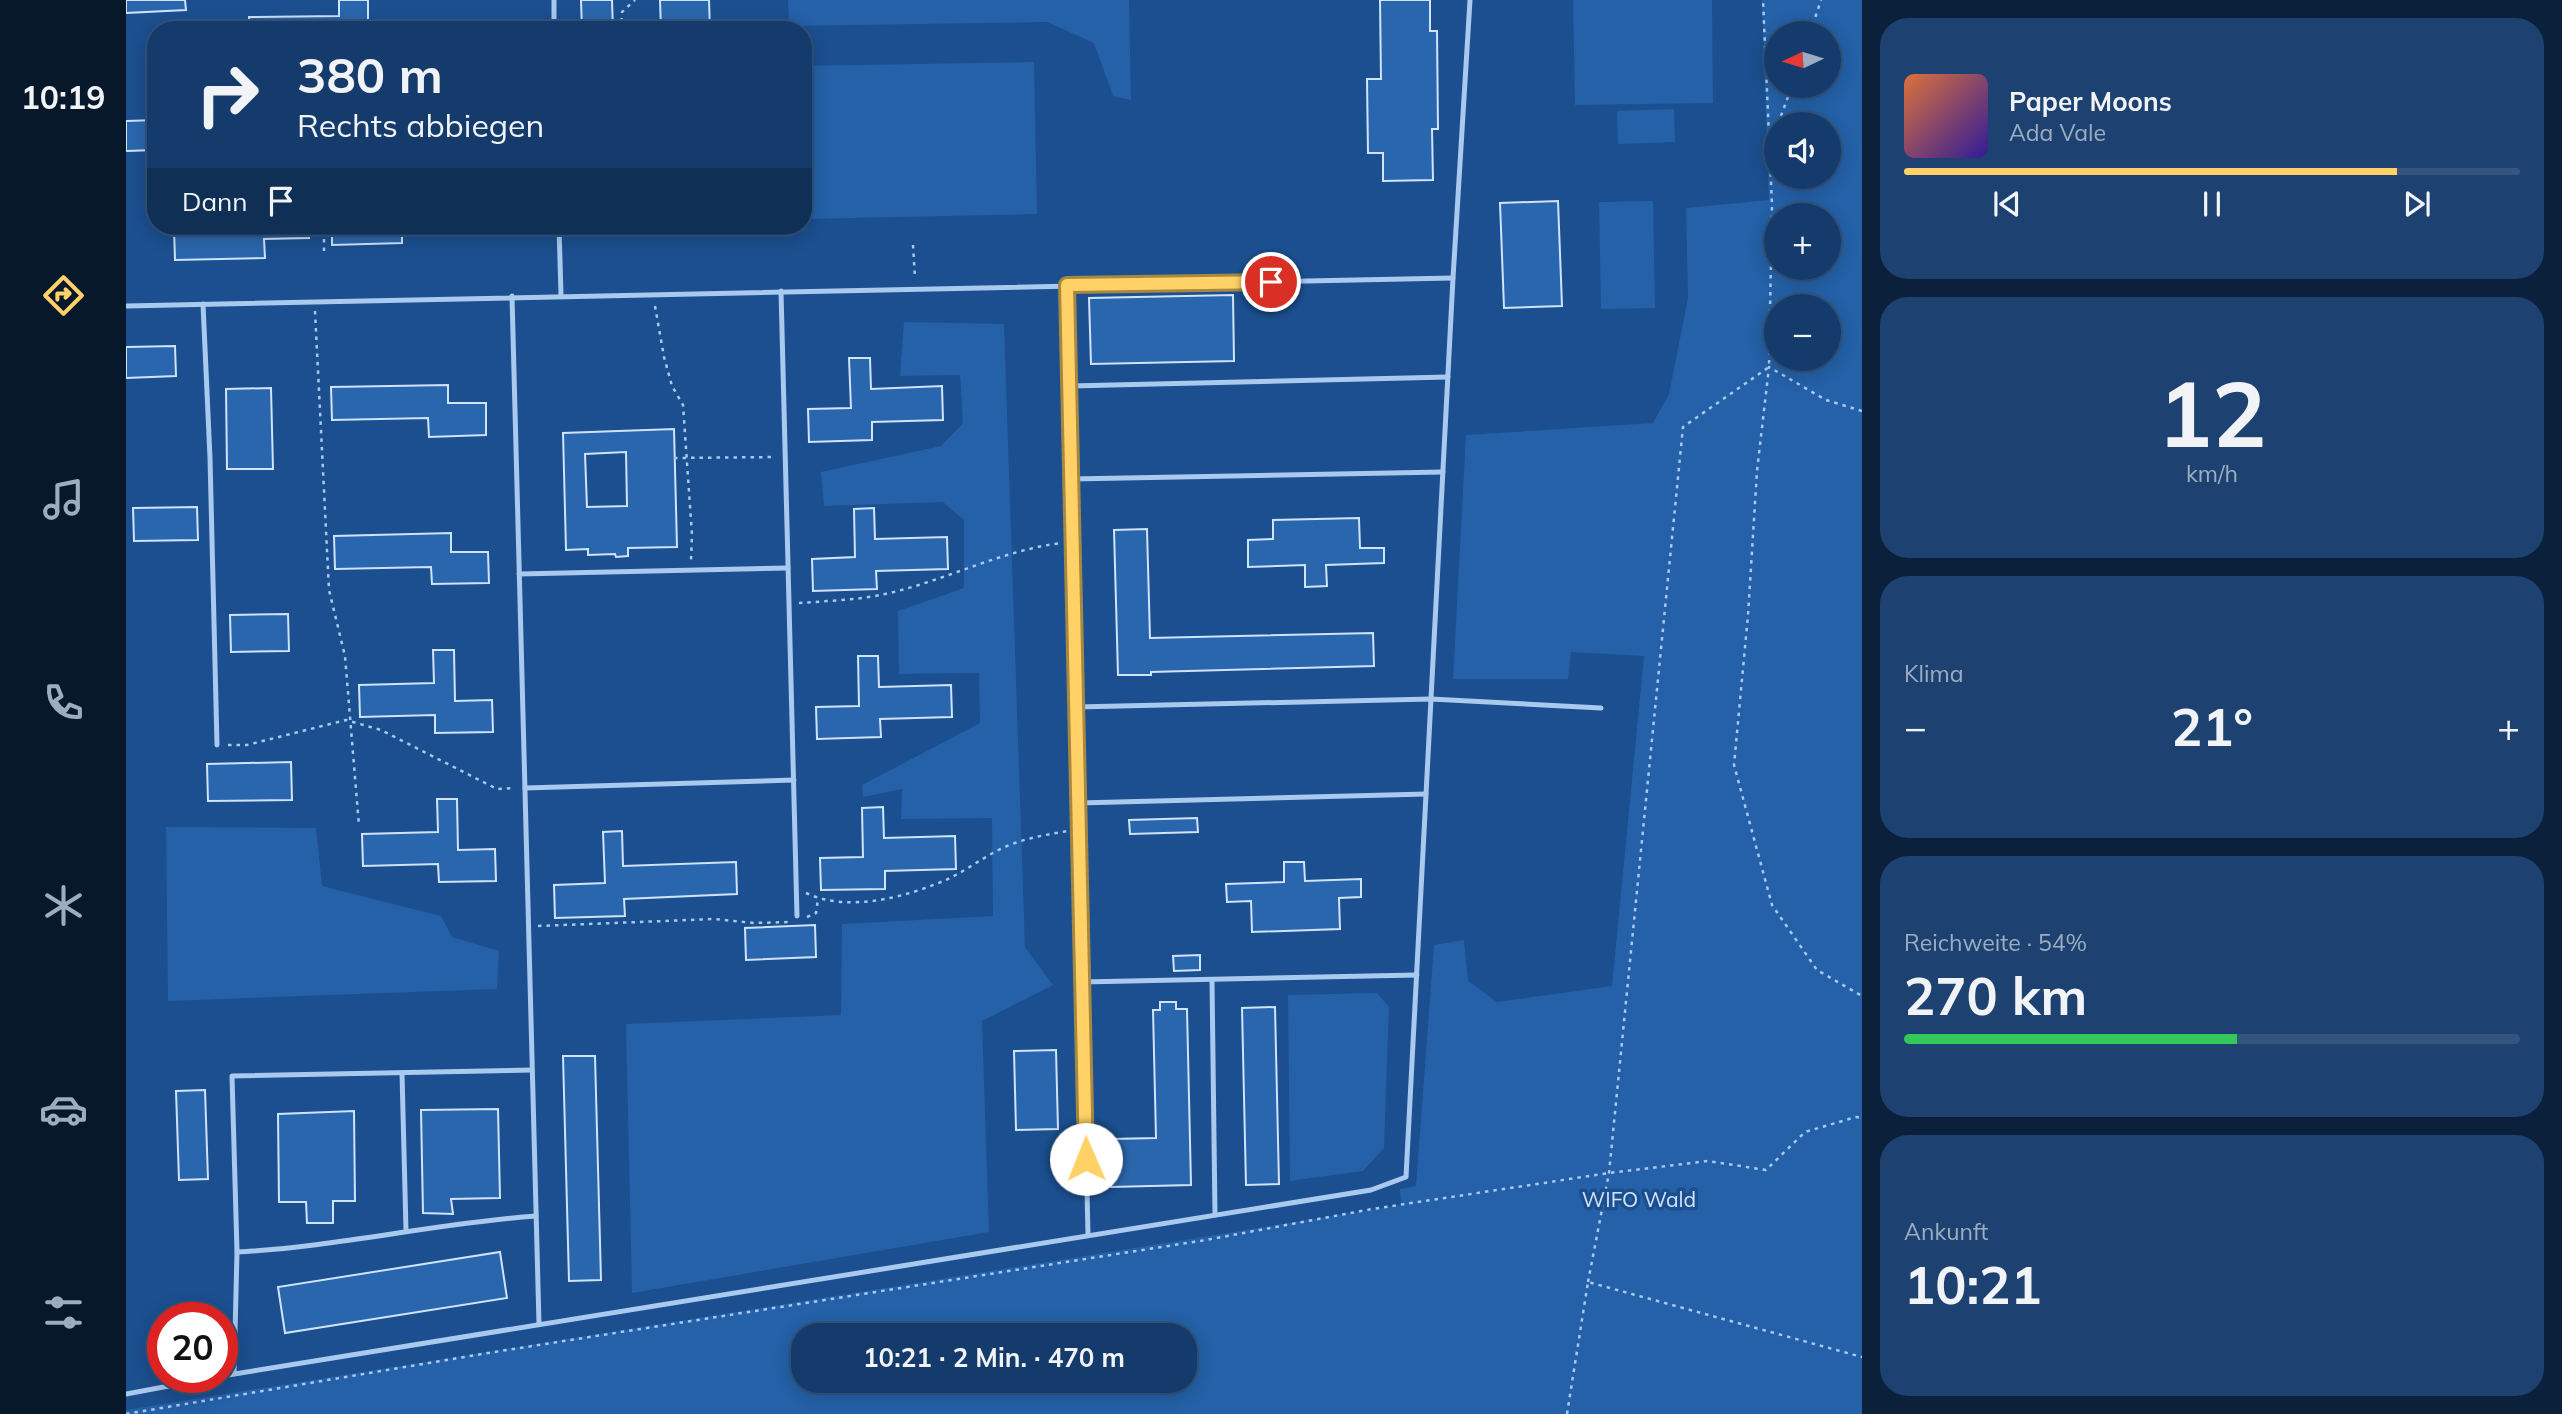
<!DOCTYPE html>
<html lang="de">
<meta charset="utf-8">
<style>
:root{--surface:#143b6b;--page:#1d4271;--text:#f1f3f6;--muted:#9dadc1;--line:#33557e;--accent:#ffd166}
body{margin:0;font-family:Mulish,sans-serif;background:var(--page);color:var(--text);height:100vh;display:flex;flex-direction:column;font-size:26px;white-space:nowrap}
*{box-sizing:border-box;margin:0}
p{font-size:23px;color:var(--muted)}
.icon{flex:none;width:38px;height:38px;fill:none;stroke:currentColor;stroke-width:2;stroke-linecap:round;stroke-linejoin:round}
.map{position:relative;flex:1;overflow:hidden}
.sheet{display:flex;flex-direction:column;gap:18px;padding:18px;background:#0b203b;width:700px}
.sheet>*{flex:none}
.hud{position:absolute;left:21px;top:21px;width:665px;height:214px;border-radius:28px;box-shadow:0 4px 18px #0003,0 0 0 2px var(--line);background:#143b6b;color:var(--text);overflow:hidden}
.needle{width:46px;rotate:266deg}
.tools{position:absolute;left:1638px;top:21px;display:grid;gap:14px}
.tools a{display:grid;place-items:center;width:77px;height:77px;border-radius:50%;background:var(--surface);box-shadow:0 4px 18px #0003,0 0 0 2px var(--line);font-size:35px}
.speed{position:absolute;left:21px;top:1302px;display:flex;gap:14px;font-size:35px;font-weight:700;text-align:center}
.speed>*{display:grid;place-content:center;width:91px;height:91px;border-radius:50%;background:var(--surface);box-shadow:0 4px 18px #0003,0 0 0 2px var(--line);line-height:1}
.speed .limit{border:10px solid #d22;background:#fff;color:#111}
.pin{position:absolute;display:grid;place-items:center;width:60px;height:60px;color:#fff;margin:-30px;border:4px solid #fff;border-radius:50%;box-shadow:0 2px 7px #0007}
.me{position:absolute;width:77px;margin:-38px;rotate:359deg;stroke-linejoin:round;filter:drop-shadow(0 0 5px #0008)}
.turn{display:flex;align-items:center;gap:24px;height:147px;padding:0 35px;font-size:32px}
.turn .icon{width:91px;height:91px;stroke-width:2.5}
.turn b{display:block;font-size:49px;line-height:60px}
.then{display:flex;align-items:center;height:66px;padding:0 35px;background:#0003;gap:14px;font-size:26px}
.big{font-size:52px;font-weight:700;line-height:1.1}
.sheet .widget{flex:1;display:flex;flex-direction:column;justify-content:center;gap:10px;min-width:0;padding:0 24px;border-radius:28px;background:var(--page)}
.sheet .dial{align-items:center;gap:0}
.dial b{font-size:91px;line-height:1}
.song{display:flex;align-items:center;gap:21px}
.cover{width:84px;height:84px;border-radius:10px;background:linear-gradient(135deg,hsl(20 70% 55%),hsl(250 70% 35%))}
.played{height:7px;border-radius:4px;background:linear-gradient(90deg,var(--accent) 80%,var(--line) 80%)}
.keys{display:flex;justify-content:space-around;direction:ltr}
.heat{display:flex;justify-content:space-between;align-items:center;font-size:38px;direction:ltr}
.charge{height:10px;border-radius:5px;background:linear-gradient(90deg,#34c759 54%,var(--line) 0)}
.trip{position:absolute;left:665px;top:1323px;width:406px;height:70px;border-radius:28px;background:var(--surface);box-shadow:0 4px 18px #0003,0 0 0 2px var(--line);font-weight:700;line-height:70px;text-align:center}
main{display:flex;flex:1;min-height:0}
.tabs{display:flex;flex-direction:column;width:126px;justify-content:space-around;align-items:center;background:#08182b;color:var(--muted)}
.tabs .icon{width:49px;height:49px}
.tabs .active{color:var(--accent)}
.tabs b{font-size:32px;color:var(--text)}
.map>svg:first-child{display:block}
</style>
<main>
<nav class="tabs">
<b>10:19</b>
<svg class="icon active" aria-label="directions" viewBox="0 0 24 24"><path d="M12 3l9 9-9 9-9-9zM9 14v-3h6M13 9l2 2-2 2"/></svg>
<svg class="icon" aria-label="music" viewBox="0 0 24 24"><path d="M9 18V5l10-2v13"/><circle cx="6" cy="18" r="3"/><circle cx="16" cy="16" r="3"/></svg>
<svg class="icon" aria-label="phone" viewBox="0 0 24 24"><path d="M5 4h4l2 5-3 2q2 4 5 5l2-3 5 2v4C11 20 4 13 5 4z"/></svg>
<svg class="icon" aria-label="climate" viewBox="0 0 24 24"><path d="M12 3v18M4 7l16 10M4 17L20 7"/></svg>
<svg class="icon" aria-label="car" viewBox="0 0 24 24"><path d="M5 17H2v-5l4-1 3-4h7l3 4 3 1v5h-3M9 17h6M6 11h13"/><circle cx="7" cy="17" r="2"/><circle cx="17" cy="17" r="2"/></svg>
<svg class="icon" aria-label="filters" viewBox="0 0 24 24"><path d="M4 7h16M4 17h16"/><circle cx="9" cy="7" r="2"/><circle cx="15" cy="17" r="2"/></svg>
</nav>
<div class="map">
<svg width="1736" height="1414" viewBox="0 0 1736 1414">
<rect width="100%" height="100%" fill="#1b4f8f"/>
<!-- green -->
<g fill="#2461a8" fill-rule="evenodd">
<polygon points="662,0 1003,0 1005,100 987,96 968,43 921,22 663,26"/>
<polygon points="1447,0 1586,0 1587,103 1449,105"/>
<path d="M1636,0h100v1414h-1736v-4l1275,-205 -1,-16 16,-3 18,-241 30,-5 4,41 29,21 115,-16 32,-330 -73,-4 -3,27h-115l13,-244 187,-12 16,-29 19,-96 -2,-90 83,-8zM1703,33v53h-53v-53zM1703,124v53h-53v-53zM1703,215v53h-53v-53zM1703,306v53h-53v-53zM1059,1335v46h-382v-46z"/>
<polygon points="908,62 911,214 677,219 677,66"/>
<polygon points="1548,109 1549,142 1492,144 1491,111"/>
<polygon points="1527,201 1529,308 1475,309 1473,202"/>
<polygon points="778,322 878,324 899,947 927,985 856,1021 863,1232 506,1293 500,1024 715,1015 716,924 867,916 866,818 775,819 776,789 737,797 736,785 854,723 853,673 773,674 772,611 838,588 838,520 817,502 698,506 695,472 815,446 837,423 834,375 774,376"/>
<polygon points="40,827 190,828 196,886 315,916 326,937 373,951 371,989 42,1001"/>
<polygon points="1251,993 1263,1007 1258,1148 1237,1171 1164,1181 1162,995"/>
</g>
<!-- building -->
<g fill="#2a66ad" stroke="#cfe3fa" stroke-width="2" fill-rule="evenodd">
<polygon points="0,0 59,0 60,10 0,13"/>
<polygon points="213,0 242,0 242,30 124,30 123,17 213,16"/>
<polygon points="455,0 486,0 487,30 456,30"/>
<polygon points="534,0 583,0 584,30 535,30"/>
<polygon points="1254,0 1304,0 1304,31 1311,31 1312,129 1306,129 1307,180 1257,181 1257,153 1242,153 1241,79 1255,79"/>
<polygon points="30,120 30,150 0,151 0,121"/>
<polygon points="1432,201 1436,306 1378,308 1374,203"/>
<polygon points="118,226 182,226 183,238 138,239 139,258 49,260 48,228"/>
<polygon points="206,226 276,226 276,243 206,245"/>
<polygon points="1107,295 1108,361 965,364 963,298"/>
<polygon points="49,346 50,376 0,378 0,347"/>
<polygon points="723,358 744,358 745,389 816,386 817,420 746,422 746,440 683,442 682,409 725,408"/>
<polygon points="322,385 322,403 360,403 360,435 303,437 302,418 206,420 205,387"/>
<polygon points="145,388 147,469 101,469 100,389"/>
<path d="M548,429l3,118 -49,1v8l-12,1 -1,-3 -27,1v-6l-22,1 -3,-117zM500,452l1,54 -40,1 -2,-53z"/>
<polygon points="71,507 72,540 8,541 7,508"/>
<polygon points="748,508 749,539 821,537 822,569 750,571 751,589 687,591 686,559 729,557 728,509"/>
<polygon points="1233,518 1234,548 1258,548 1258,563 1200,565 1201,586 1179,587 1179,565 1122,567 1122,540 1147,539 1147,520"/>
<polygon points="1021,529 1024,638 1247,633 1248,666 1025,672 1025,675 992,675 988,530"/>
<polygon points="325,533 325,552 362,552 363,583 306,584 305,567 209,569 208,536"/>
<polygon points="162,614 163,651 105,652 104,615"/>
<polygon points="307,650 328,650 329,701 366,700 367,732 309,733 309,715 234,717 233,685 308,683"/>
<polygon points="732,656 752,656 753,687 825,685 826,717 754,719 755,737 691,739 690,707 733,706"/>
<polygon points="165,762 166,800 82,801 81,764"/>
<polygon points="311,799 331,799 332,850 369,849 370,881 313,882 312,864 237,866 236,834 312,832"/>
<polygon points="757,807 758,838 829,836 830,869 759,871 759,889 695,890 694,858 737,857 736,808"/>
<polygon points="1071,818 1072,832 1004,834 1003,820"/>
<polygon points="496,831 497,866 610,862 611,894 498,899 499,916 429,918 428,885 479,883 477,832"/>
<polygon points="1158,862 1178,862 1179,881 1235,879 1235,897 1213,898 1214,929 1126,932 1125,901 1101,902 1100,884 1158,882"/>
<polygon points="689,925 690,957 620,960 619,928"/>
<polygon points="1074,955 1074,970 1048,971 1047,956"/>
<polygon points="1034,1002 1050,1002 1050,1009 1061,1009 1065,1185 985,1187 984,1139 1030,1138 1027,1010 1034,1010"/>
<polygon points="1149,1007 1153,1184 1120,1185 1116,1008"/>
<polygon points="930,1050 932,1129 890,1130 888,1051"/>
<polygon points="437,1056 469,1056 475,1280 443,1281"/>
<polygon points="79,1090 82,1179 53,1180 50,1091"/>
<polygon points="372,1109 374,1198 325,1199 327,1214 297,1213 295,1110"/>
<polygon points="228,1111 229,1201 207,1201 207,1223 181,1223 180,1202 153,1202 152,1114"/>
<polygon points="374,1252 381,1298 159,1333 152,1287"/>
</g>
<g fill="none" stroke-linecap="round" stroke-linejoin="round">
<!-- path -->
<g stroke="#a9c9ee" stroke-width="2.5" stroke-dasharray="3.5 5" stroke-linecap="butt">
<polyline points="495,30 496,12 509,0"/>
<polyline points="1684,33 1695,0"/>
<polyline points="1652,124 1666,86"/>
<polyline points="1645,146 1650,131"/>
<polyline points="787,245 789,278"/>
<polyline points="198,251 198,226"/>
<polyline points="529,306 538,357 546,386 557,405 566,535 565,560"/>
<polyline points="189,311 203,590 219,656 233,826"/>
<polyline points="1736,411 1700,400 1643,367 1631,471 1622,615 1608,765 1646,905 1691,970 1736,996"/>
<polyline points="548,458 650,457"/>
<path d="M673,603c28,-2 59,-3 86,-9 60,-13 114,-43 176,-51"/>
<polyline points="102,745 121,745 220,720 255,730 371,789 388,788"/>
<path d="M680,893c42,20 101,4 142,-14 23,-11 43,-28 67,-36 17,-6 35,-9 53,-12"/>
<polyline points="681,917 690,913 692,899"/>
<polyline points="412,926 588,919 628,923 664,922"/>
<polyline points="1462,1282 1483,1173 1557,427 1643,367 1646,205 1637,0"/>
<polyline points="0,1414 362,1353 1080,1240 1246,1209 1483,1173 1582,1161 1640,1170 1679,1132 1730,1117 1736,1118"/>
<polyline points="1441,1414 1462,1282 1736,1357"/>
</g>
<!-- service -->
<g stroke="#a9c9ee" stroke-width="5">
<polyline points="428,0 428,30"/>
<polyline points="433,226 435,295"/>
<polyline points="941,286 962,1235"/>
<polyline points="655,291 671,916"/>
<polyline points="386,296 413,1324"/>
<polyline points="77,304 84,458 91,745"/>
<polyline points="0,306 1327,278"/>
<polyline points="944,386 1322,377"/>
<polyline points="945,479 1317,472"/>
<polyline points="393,574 662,568"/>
<polyline points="950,707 1305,699 1475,708"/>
<polyline points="399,788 668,780"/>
<polyline points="953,803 1300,794"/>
<polyline points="1086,980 1089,1215"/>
<polyline points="956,982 1291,975"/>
<polyline points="276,1073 280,1231"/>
<path d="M111,1252c100,-5 199,-29 299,-36"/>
<polyline points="108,1374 111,1252 106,1076 406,1070"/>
<polyline points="96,1376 1245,1190 1280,1177 1327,278 1344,0"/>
<polyline points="0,1394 91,1377"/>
</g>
</g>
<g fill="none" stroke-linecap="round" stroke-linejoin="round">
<defs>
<polyline id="route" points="960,1159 941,285 1145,282"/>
</defs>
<!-- route casing -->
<use href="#route" stroke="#a68842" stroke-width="18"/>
<!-- route -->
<use href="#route" stroke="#ffd166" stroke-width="12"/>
</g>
<g text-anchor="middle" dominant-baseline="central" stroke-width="7" stroke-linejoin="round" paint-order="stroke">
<!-- park labels -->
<g font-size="21" fill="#cfe3fa" stroke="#1b4f8f">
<text x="1513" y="1199">WIFO Wald</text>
</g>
</g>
</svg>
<div class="tools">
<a><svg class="needle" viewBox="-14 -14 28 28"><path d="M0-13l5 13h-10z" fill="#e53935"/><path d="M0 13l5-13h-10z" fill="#9dadc1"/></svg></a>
<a><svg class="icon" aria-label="sound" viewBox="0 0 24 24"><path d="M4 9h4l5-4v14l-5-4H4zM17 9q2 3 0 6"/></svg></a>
<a>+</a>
<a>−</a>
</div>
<div class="speed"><div class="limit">20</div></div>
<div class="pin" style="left:1145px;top:282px;background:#d93025"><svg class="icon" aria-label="arrive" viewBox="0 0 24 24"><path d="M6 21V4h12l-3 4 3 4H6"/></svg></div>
<svg class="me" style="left:960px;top:1159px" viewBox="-20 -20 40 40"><circle r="19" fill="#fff"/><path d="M0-13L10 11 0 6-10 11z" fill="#ffd166"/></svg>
<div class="trip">10:21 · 2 Min. · 470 m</div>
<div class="hud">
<div class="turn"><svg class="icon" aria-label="right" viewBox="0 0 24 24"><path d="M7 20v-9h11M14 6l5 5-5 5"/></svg><div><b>380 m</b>Rechts abbiegen</div></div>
<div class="then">Dann<svg class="icon" aria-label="arrive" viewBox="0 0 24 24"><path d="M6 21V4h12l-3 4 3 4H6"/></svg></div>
</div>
</div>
<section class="sheet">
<div class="widget">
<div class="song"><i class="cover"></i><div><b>Paper Moons</b><p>Ada Vale</p></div></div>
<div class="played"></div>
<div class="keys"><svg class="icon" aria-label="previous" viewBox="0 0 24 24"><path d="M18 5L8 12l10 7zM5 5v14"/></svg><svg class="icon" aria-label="pause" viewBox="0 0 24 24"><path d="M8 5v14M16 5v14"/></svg><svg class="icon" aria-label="next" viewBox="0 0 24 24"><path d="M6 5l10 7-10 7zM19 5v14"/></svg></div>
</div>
<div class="widget dial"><b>12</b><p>km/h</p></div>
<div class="widget"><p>Klima</p>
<div class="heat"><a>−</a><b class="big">21°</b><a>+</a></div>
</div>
<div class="widget"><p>Reichweite · 54%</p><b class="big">270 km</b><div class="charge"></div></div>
<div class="widget"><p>Ankunft</p><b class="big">10:21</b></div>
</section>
</main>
